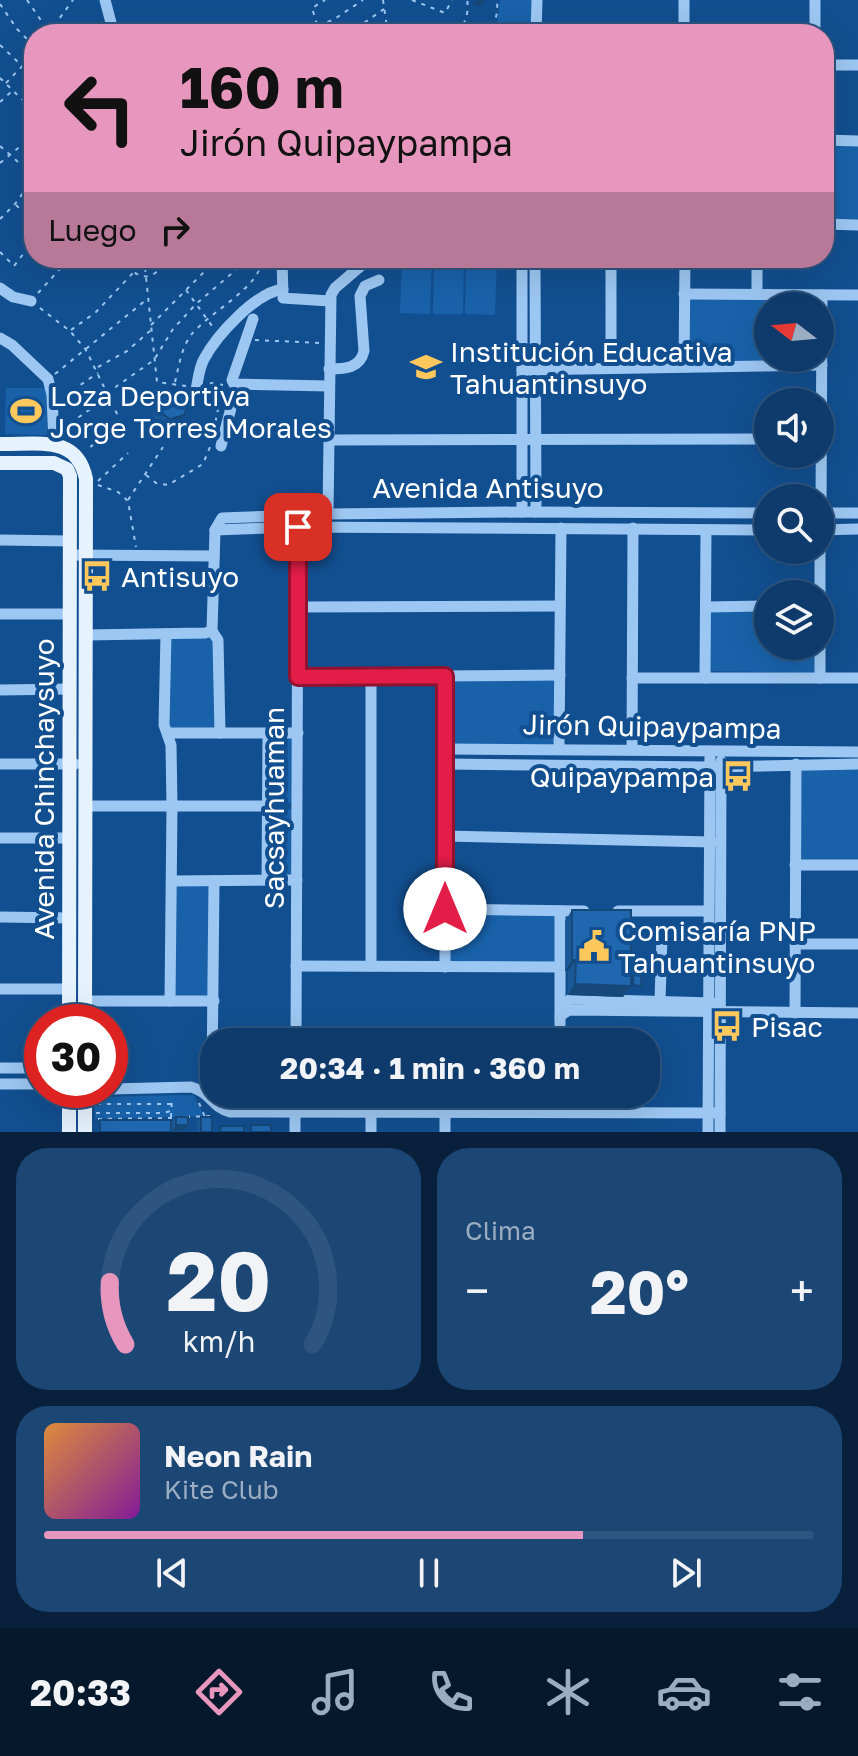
<!DOCTYPE html>
<html lang="es">
<meta charset="utf-8">
<style>
:root{--surface:#0e3b6c;--page:#1c4674;--text:#f1f3f6;--muted:#9badc2;--line:#2e557f;--accent:#e797bd}
body{margin:0;font-family:"Golos Text",sans-serif;background:var(--page);color:var(--text);height:100vh;display:flex;flex-direction:column;font-size:30px;white-space:nowrap}
*{box-sizing:border-box;margin:0}
p{font-size:26px;color:var(--muted)}
.icon{flex:none;width:44px;height:44px;fill:none;stroke:currentColor;stroke-width:2;stroke-linecap:round;stroke-linejoin:round}
.map{position:relative;height:1132px;overflow:hidden}
.sheet{display:flex;flex-direction:column;gap:16px;padding:16px;background:#08203b;flex:1}
.sheet>*{flex:none}
.guide{position:absolute;left:24px;top:24px;width:810px;height:244px;border-radius:32px;box-shadow:0 8px 32px #0002,0 0 0 2px var(--line);background:#e797bd;color:#111;overflow:hidden}
.needle{width:52px;rotate:286deg}
.fabs{position:absolute;left:754px;top:292px;display:grid;gap:16px}
.fabs a{display:grid;place-items:center;width:80px;height:80px;border-radius:50%;background:var(--surface);box-shadow:0 8px 32px #0002,0 0 0 2px var(--line);font-size:40px}
.speed{position:absolute;left:24px;top:1004px;display:flex;gap:16px;font-size:40px;font-weight:700;text-align:center}
.speed>*{display:grid;place-content:center;width:104px;height:104px;border-radius:50%;background:var(--surface);box-shadow:0 8px 32px #0002,0 0 0 2px var(--line);line-height:1}
.speed .limit{border:12px solid #d22;background:#fff;color:#111}
.pin{position:absolute;display:grid;place-items:center;width:68px;height:68px;color:#fff;margin:-34px;border-radius:16px;box-shadow:0 4px 12px #0006}
.me{position:absolute;width:88px;margin:-44px;rotate:0deg;stroke-linejoin:round;filter:drop-shadow(0 0 6px #0008)}
.turn{display:flex;align-items:center;gap:28px;height:168px;padding:0 24px;font-size:36px}
.turn .icon{width:104px;height:104px;stroke-width:2.5}
.turn b{display:block;font-size:56px;line-height:68px}
.then{display:flex;align-items:center;height:76px;padding:0 24px;background:#0003;gap:16px;font-size:30px}
.big{font-size:60px;font-weight:700;line-height:1.1}
.sheet .card{flex:1;display:flex;flex-direction:column;justify-content:center;gap:12px;min-width:0;padding:0 28px;border-radius:32px;background:var(--page)}
.sheet .dial{align-items:center;gap:0}
.dial svg{height:208px;overflow:visible;fill:none;stroke:var(--line);stroke-width:7;stroke-linecap:round;text-anchor:middle}
.dial text{fill:var(--text);stroke:none}
.song{display:flex;align-items:center;gap:24px}
.cover{width:96px;height:96px;border-radius:12px;background:linear-gradient(135deg,hsl(30 70% 55%),hsl(290 70% 35%))}
.played{height:8px;border-radius:4px;background:linear-gradient(90deg,var(--accent) 70%,var(--line) 70%)}
.keys{display:flex;justify-content:space-around;direction:ltr}
.heat{display:flex;justify-content:space-between;align-items:center;font-size:44px;direction:ltr}
.sheet .tiles{flex:1;display:grid;gap:16px;grid-template-columns:1fr 1fr}
.card:last-child{grid-column:span 2}
.trip{position:absolute;left:200px;top:1028px;width:460px;height:80px;border-radius:32px;background:var(--surface);box-shadow:0 8px 32px #0002,0 0 0 2px var(--line);font-weight:700;line-height:80px;text-align:center}
.tab-bar{display:flex;height:128px;justify-content:space-around;align-items:center;background:#06182b;color:var(--muted)}
.tab-bar .icon{width:56px;height:56px}
.tab-bar .active{color:var(--accent)}
.tab-bar b{font-size:36px;color:var(--text)}
.map>svg:first-child{display:block}
</style>
<div class="map">
<svg width="858" height="1132" viewBox="0 0 858 1132">
<rect width="100%" height="100%" fill="#124f90"/>
<!-- green -->
<g fill="#1962aa">
<polygon points="500,0 532,0 531,34 511,34 497,24"/>
<polygon points="858,145 858,219 824,219 824,146"/>
<polygon points="402,258 432,258 430,314 400,313"/>
<polygon points="434,258 464,258 463,314 433,314"/>
<polygon points="466,258 497,259 495,315 465,314"/>
<polygon points="687,296 819,298 819,306 768,306 768,358 819,358 819,363 687,365"/>
<polygon points="6,388 48,388 47,435 5,434"/>
<polygon points="768,609 768,646 816,646 816,673 709,671 709,610"/>
<rect x="169" y="637" width="47" height="92"/>
<polygon points="555,679 555,745 450,745 449,680"/>
<polygon points="270,736 295,736 295,803 271,803"/>
<rect x="800" y="768" width="58" height="92"/>
<polygon points="271,808 294,809 293,876 270,876"/>
<polygon points="174,883 212,883 211,998 172,998"/>
<polygon points="449,912 557,914 556,963 448,964"/>
<polygon points="194,1095 204,1116 95,1119 95,1100 98,1097"/>
</g>
<g fill="none" stroke-linecap="round" stroke-linejoin="round">
<!-- path -->
<g stroke="#9cc7f2" stroke-width="2" stroke-dasharray="4 6" stroke-linecap="butt">
<polyline points="27,0 49,32"/>
<polyline points="383,0 388,34"/>
<polyline points="412,0 445,13 452,0"/>
<polyline points="0,4 17,29 34,46"/>
<polyline points="318,25 333,20 363,0"/>
<polyline points="48,34 73,0"/>
<polyline points="320,34 312,8 325,0"/>
<polyline points="348,34 384,9"/>
<path d="M461,34c2,-13 9,-19 6,-34"/>
<path d="M485,34c11,-10 13,-20 12,-34"/>
<polyline points="0,45 34,77"/>
<polyline points="0,78 34,111"/>
<polyline points="6,83 34,54"/>
<polyline points="0,102 11,92"/>
<polyline points="0,146 34,176"/>
<polyline points="0,163 34,135"/>
<polyline points="16,205 34,222"/>
<polyline points="0,219 15,204 34,178"/>
<polyline points="0,252 14,266 34,240"/>
<path d="M121,258c17,24 31,25 48,0"/>
<polyline points="144,258 157,382 186,386"/>
<polyline points="247,258 271,269"/>
<polyline points="186,290 212,326"/>
<polyline points="38,293 70,258"/>
<polyline points="40,308 70,331 86,350 122,424 86,450"/>
<polyline points="151,325 218,258"/>
<polyline points="71,330 96,312 133,273"/>
<polyline points="255,340 321,343"/>
<polyline points="98,367 127,351 151,330"/>
<polyline points="55,374 146,300"/>
<path d="M175,382c4,-16 6,-33 16,-47 18,-23 71,-48 71,-77"/>
<polyline points="210,383 223,385"/>
<polyline points="107,393 154,360 173,329 196,304 237,269 244,258"/>
<polyline points="64,396 98,373"/>
<polyline points="62,429 106,398"/>
<polyline points="146,475 156,483 168,485 203,464 210,447 223,386"/>
<polyline points="98,481 128,453"/>
<polyline points="98,485 118,492 128,501 136,547"/>
<polyline points="128,500 163,447"/>
<polyline points="199,1103 205,1117"/>
<polyline points="97,1104 171,1104"/>
<polyline points="96,1113 163,1113 171,1111"/>
<polyline points="171,1117 172,1099"/>
<polyline points="186,1117 211,1116"/>
<polyline points="98,1119 175,1118"/>
</g>
<!-- minor -->
<g stroke="#9cc7f2" stroke-width="11">
<polyline points="105,0 114,34"/>
<polyline points="536,34 537,0"/>
<polyline points="684,34 684,0"/>
<polyline points="815,34 815,0"/>
<polyline points="824,65 858,65"/>
<polyline points="824,140 858,141"/>
<polyline points="824,224 858,225"/>
<polyline points="282,258 283,298 330,301"/>
<polyline points="522,258 522,512"/>
<polyline points="535,258 536,512"/>
<polyline points="0,288 13,297 31,301"/>
<polyline points="684,294 858,295"/>
<polyline points="757,294 757,258"/>
<polyline points="253,319 232,380 234,384 329,386"/>
<polyline points="0,338 12,345 48,379 52,395 54,445"/>
<polyline points="684,367 685,258"/>
<polyline points="611,368 611,258"/>
<path d="M329,369c17,0 31,-1 35,-18l-4,-55 5,-10 14,-6"/>
<polyline points="522,370 822,365"/>
<path d="M196,390c2,-10 3,-22 8,-31 13,-24 51,-66 79,-70"/>
<polyline points="329,440 768,439"/>
<polyline points="221,446 237,385"/>
<polyline points="820,513 858,513"/>
<polyline points="821,513 822,295"/>
<polyline points="328,514 331,295 335,288 370,258"/>
<polyline points="215,530 298,527 768,530"/>
<polyline points="820,530 858,529"/>
<polyline points="0,540 70,541"/>
<polyline points="70,555 214,556"/>
<polyline points="298,607 560,606"/>
<polyline points="706,607 768,606"/>
<polyline points="0,614 70,614"/>
<polyline points="820,622 820,530"/>
<polyline points="212,631 215,530 222,518 328,514 522,512 768,513"/>
<polyline points="212,631 218,640 220,733"/>
<polyline points="166,634 164,725 171,745 172,806 170,1001"/>
<polyline points="86,635 205,633 212,631"/>
<polyline points="298,677 560,675"/>
<polyline points="632,678 858,678"/>
<polyline points="705,678 706,530"/>
<polyline points="820,678 820,646"/>
<polyline points="0,690 69,689"/>
<polyline points="168,733 298,733"/>
<polyline points="445,749 858,752"/>
<polyline points="559,749 561,528"/>
<polyline points="632,750 633,528"/>
<polyline points="0,764 75,764"/>
<polyline points="445,764 709,767 858,764"/>
<polyline points="85,806 268,806"/>
<polyline points="445,836 712,842"/>
<polyline points="0,838 68,838"/>
<polyline points="795,865 858,865"/>
<polyline points="267,880 268,733"/>
<polyline points="172,881 297,880"/>
<polyline points="445,909 584,911"/>
<polyline points="560,911 560,1042"/>
<polyline points="618,911 708,911"/>
<polyline points="0,917 69,918"/>
<polyline points="795,944 858,944"/>
<polyline points="296,966 560,967"/>
<polyline points="371,966 371,676"/>
<polyline points="445,967 445,676"/>
<polyline points="0,989 69,989"/>
<polyline points="85,1001 214,1001"/>
<polyline points="660,1001 662,936"/>
<polyline points="561,1006 571,999 713,1003"/>
<polyline points="795,1013 796,764"/>
<polyline points="560,1016 569,1010 858,1013"/>
<polyline points="296,1039 560,1040"/>
<polyline points="296,1042 298,527"/>
<polyline points="0,1068 42,1068"/>
<polyline points="0,1084 42,1084"/>
<path d="M110,1089l81,-2c21,6 19,19 39,25l490,1"/>
<polyline points="204,1091 212,1080 214,881"/>
<polyline points="561,1094 561,1112"/>
<polyline points="295,1132 295,1094"/>
<polyline points="371,1132 371,1112"/>
<polyline points="445,1132 445,1113"/>
<polyline points="708,1132 710,751"/>
<polyline points="720,1132 721,761"/>
</g>
<!-- major -->
<g stroke="#e7f2ff" stroke-width="14">
<path d="M0,444c37,1 77,-10 86,35l-1,543"/>
<polyline points="0,463 54,463 67,469 70,476 69,1022"/>
<polyline points="69,1090 69,1132"/>
<polyline points="85,1132 85,1090"/>
</g>
</g>
<!-- wall -->
<g fill="#1b5996">
<polygon points="161,394 178,423 165,427 156,422 152,412 156,402"/>
<polygon points="572,910 631,986 623,997 568,995 568,971 565,971 565,921"/>
<polygon points="176,1117 188,1125 184,1131 172,1131 172,1123"/>
<polygon points="201,1117 212,1132 197,1132 197,1123"/>
</g>
<!-- shaded-wall -->
<g fill="#16487a">
<polygon points="475,0 486,0 483,6 472,5"/>
<polygon points="184,415 178,423 165,427 170,419"/>
<polygon points="572,960 576,960 568,971 565,971"/>
<polygon points="575,984 631,986 623,997 568,995"/>
<polygon points="176,1125 188,1125 184,1131 172,1131"/>
</g>
<!-- building -->
<g fill="#1f67af" stroke="#16487a" stroke-width="2">
<polygon points="170,388 184,393 188,406 184,415 170,419 161,413 158,404 161,394"/>
<polygon points="572,910 631,910 631,986 575,984 576,960 572,960"/>
<polygon points="634,967 642,968 641,986 633,985"/>
<rect x="176" y="1117" width="12" height="8"/>
<rect x="201" y="1117" width="11" height="15"/>
<rect x="100" y="1120" width="71" height="12"/>
<rect x="251" y="1125" width="20" height="7"/>
<polygon points="221,1126 244,1126 244,1132 220,1132"/>
</g>
<g fill="none" stroke-linecap="round" stroke-linejoin="round">
<defs>
<polyline id="route" points="298,527 298,677 445,676 445,909"/>
</defs>
<!-- route casing -->
<use href="#route" stroke="#92132f" stroke-width="20"/>
<!-- route -->
<use href="#route" stroke="#e11d48" stroke-width="14"/>
</g>
<!-- icons -->
<defs>
<symbol id="school-bare" viewBox="-9 -9 18 18"><path d="M0-5L7-2L0 1L-7-2ZM-4 1L0 2.5L4 1V4Q0 6-4 4Z" fill="#ffc85d" stroke="#124f90" stroke-width="2.5" paint-order="stroke"/></symbol>
<symbol id="stadium-bare" viewBox="-9 -9 18 18"><path d="M0-5a6.5 5 0 1 0 0 10a6.5 5 0 1 0 0-10ZM-3.5-1.8h7v3.6h-7Z" fill="#ffc85d" stroke="#124f90" stroke-width="2.5" paint-order="stroke"/></symbol>
<symbol id="bus-bare" viewBox="-9 -9 18 18"><path d="M-5-6H5V4H4V6H2V4H-2V6H-4V4H-5ZM-3.5-4V0h7V-4ZM-3.5 1.2v1.5H-2V1.2ZM2 1.2v1.5H3.5V1.2Z" fill="#ffc85d" stroke="#124f90" stroke-width="2.5" paint-order="stroke"/></symbol>
<symbol id="civic-bare" viewBox="-9 -9 18 18"><path d="M-.6-6.5H3V-4.5H.6V-3L4-1V1h2V6H-6V1h2V-1L-.6-3ZM-1.2 2.5V6h2.4V2.5Z" fill="#ffc85d" stroke="#124f90" stroke-width="2.5" paint-order="stroke"/></symbol>
</defs>
<g fill-rule="evenodd">
<use href="#school-bare" x="404" y="345" width="44" height="44"/>
<use href="#stadium-bare" x="4" y="389" width="44" height="44"/>
<use href="#bus-bare" x="75" y="554" width="44" height="44"/>
<use href="#bus-bare" x="716" y="754" width="44" height="44"/>
<use href="#civic-bare" x="572" y="924" width="44" height="44"/>
<use href="#bus-bare" x="705" y="1004" width="44" height="44"/>
</g>
<g text-anchor="middle" dominant-baseline="central" stroke-width="8" stroke-linejoin="round" paint-order="stroke">
<!-- poi labels -->
<g font-size="28" fill="#fff" stroke="#124f90" text-anchor="start">
<text x="450" y="351">Institución Educativa<tspan x="450" dy="32">Tahuantinsuyo</tspan></text>
<text x="50" y="395">Loza Deportiva<tspan x="50" dy="32">Jorge Torres Morales</tspan></text>
<text x="121" y="576">Antisuyo</text>
<text x="714" y="776" text-anchor="end">Quipaypampa</text>
<text x="618" y="930">Comisaría PNP<tspan x="618" dy="32">Tahuantinsuyo</tspan></text>
<text x="751" y="1026">Pisac</text>
</g>
<!-- street labels -->
<g font-size="28" fill="#fff" stroke="#124f90">
<text x="488" y="487">Avenida Antisuyo</text>
<text transform="translate(652 726) rotate(1)">Jirón Quipaypampa</text>
<text transform="translate(43 789) rotate(-90)">Avenida Chinchaysuyo</text>
<text transform="translate(273 808) rotate(-90)">Sacsayhuaman</text>
</g>
</g>
</svg>
<div class="fabs">
<a><svg class="needle" viewBox="-14 -14 28 28"><path d="M0-13l5 13h-10z" fill="#e53935"/><path d="M0 13l5-13h-10z" fill="#9badc2"/></svg></a>
<a><svg class="icon" aria-label="sound" viewBox="0 0 24 24"><path d="M4 9h4l5-4v14l-5-4H4zM17 9q2 3 0 6"/></svg></a>
<a><svg class="icon" aria-label="search" viewBox="0 0 24 24"><circle cx="10" cy="10" r="6"/><path d="M15 15l6 6"/></svg></a>
<a><svg class="icon" aria-label="layers" viewBox="0 0 24 24"><path d="M12 4l9 5-9 5-9-5zM3 14l9 5 9-5"/></svg></a>
</div>
<div class="speed"><div class="limit">30</div></div>
<div class="pin" style="left:298px;top:527px;background:#d93025"><svg class="icon" aria-label="arrive" viewBox="0 0 24 24"><path d="M6 21V4h12l-3 4 3 4H6"/></svg></div>
<svg class="me" style="left:445px;top:909px" viewBox="-20 -20 40 40"><circle r="19" fill="#fff"/><path d="M0-13L10 11 0 6-10 11z" fill="#e11d48"/></svg>
<div class="trip">20:34 · 1 min · 360 m</div>
<div class="guide">
<div class="turn"><svg class="icon" aria-label="left" viewBox="0 0 24 24"><path d="M17 20v-9H6M10 6l-5 5 5 5"/></svg><div><b>160 m</b>Jirón Quipaypampa</div></div>
<div class="then">Luego<svg class="icon" aria-label="right" viewBox="0 0 24 24"><path d="M7 20v-9h11M14 6l5 5-5 5"/></svg></div>
</div>
</div>
<section class="sheet">
<div class="tiles">
<div class="card dial"><svg viewBox="0 0 100 80">
<path d="M14 69A42 42 0 1 1 86 69"/>
<path d="M14 69A42 42 0 0 1 8 45" stroke="#e797bd"/>
<text x="50" y="56" font-size="32" font-weight="700">20</text>
<text x="50" y="72" font-size="11">km/h</text>
</svg></div>
<div class="card"><p>Clima</p>
<div class="heat"><a>−</a><b class="big">20°</b><a>+</a></div>
</div>
<div class="card">
<div class="song"><i class="cover"></i><div><b>Neon Rain</b><p>Kite Club</p></div></div>
<div class="played"></div>
<div class="keys"><svg class="icon" aria-label="previous" viewBox="0 0 24 24"><path d="M18 5L8 12l10 7zM5 5v14"/></svg><svg class="icon" aria-label="pause" viewBox="0 0 24 24"><path d="M8 5v14M16 5v14"/></svg><svg class="icon" aria-label="next" viewBox="0 0 24 24"><path d="M6 5l10 7-10 7zM19 5v14"/></svg></div>
</div>
</div>
</section>
<nav class="tab-bar">
<b>20:33</b>
<svg class="icon active" aria-label="directions" viewBox="0 0 24 24"><path d="M12 3l9 9-9 9-9-9zM9 14v-3h6M13 9l2 2-2 2"/></svg>
<svg class="icon" aria-label="music" viewBox="0 0 24 24"><path d="M9 18V5l10-2v13"/><circle cx="6" cy="18" r="3"/><circle cx="16" cy="16" r="3"/></svg>
<svg class="icon" aria-label="phone" viewBox="0 0 24 24"><path d="M5 4h4l2 5-3 2q2 4 5 5l2-3 5 2v4C11 20 4 13 5 4z"/></svg>
<svg class="icon" aria-label="climate" viewBox="0 0 24 24"><path d="M12 3v18M4 7l16 10M4 17L20 7"/></svg>
<svg class="icon" aria-label="car" viewBox="0 0 24 24"><path d="M5 17H2v-5l4-1 3-4h7l3 4 3 1v5h-3M9 17h6M6 11h13"/><circle cx="7" cy="17" r="2"/><circle cx="17" cy="17" r="2"/></svg>
<svg class="icon" aria-label="filters" viewBox="0 0 24 24"><path d="M4 7h16M4 17h16"/><circle cx="9" cy="7" r="2"/><circle cx="15" cy="17" r="2"/></svg>
</nav>
